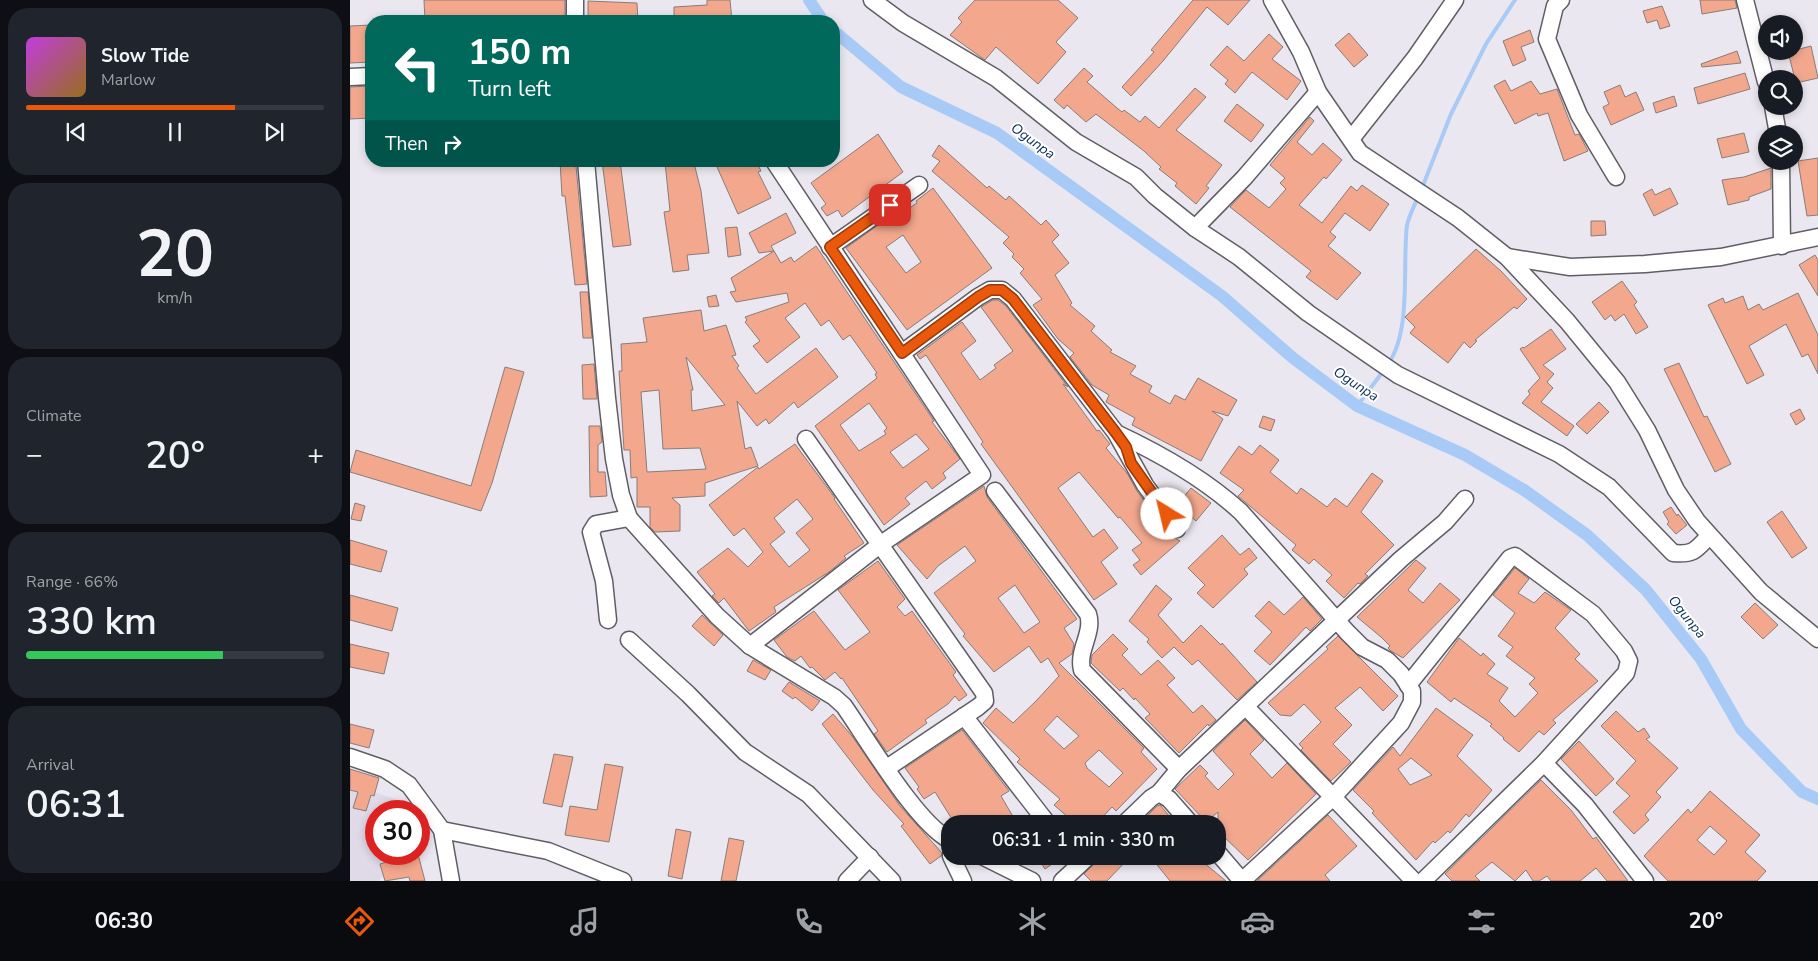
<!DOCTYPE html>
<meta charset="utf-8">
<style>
:root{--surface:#171b24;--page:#20242c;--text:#f1f3f6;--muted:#9ea1a6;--line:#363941;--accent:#ea580c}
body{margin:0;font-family:"Nunito Sans",sans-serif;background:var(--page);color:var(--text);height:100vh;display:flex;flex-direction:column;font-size:19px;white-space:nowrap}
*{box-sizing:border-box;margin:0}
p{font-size:16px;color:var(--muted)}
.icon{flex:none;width:28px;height:28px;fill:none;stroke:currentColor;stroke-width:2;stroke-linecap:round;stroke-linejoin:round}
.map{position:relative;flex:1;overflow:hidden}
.panel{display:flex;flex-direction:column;gap:8px;padding:8px;background:#0d0f14;width:350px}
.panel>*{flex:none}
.top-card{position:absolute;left:15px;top:15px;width:475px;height:152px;border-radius:20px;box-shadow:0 2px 8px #0003;background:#00695c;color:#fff;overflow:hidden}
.buttons{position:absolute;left:1408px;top:15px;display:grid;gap:10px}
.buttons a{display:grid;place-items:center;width:45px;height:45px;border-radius:50%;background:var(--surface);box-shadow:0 2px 8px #0003;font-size:25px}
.speed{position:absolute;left:15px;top:800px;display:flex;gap:10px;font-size:25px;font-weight:700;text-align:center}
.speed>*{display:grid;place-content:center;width:65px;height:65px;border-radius:50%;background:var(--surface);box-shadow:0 2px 8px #0003;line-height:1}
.speed .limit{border:8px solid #d22;background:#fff;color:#111}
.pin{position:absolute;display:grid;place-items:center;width:42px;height:42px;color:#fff;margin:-21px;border-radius:10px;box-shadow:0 2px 8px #0006}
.me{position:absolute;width:55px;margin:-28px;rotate:324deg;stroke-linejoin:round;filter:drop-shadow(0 0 4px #0008)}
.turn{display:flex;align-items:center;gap:18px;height:105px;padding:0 20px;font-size:22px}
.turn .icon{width:65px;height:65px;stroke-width:2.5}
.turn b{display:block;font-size:35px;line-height:42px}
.then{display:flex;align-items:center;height:48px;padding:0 20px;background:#0003;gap:10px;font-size:19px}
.big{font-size:38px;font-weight:600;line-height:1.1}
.panel .widget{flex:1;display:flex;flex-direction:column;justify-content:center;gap:8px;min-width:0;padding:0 18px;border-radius:20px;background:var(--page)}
.panel .dial{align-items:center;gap:0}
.dial b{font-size:65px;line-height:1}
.song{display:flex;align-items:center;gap:15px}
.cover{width:60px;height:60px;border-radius:8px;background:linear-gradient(135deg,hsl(290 70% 55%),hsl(40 70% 35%))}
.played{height:5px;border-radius:2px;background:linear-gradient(90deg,var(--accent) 70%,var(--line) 70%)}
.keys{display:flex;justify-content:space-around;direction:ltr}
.heat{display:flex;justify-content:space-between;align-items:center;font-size:28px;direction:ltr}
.charge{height:8px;border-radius:4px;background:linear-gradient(90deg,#34c759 66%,var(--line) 0)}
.trip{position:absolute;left:591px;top:815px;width:285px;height:50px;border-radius:20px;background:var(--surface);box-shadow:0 2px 8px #0003;font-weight:600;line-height:50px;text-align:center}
.tab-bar{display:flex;height:80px;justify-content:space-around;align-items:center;background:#090b0e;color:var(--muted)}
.tab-bar .icon{width:35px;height:35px}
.tab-bar .current{color:var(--accent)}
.tab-bar b{font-size:22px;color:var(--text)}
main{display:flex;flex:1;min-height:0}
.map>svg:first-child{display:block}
</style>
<main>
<section class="panel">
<div class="widget">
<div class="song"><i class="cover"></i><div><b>Slow Tide</b><p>Marlow</p></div></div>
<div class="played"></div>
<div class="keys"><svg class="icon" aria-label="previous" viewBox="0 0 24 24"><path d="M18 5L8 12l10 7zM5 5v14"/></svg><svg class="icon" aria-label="pause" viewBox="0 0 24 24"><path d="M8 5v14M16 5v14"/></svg><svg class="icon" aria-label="next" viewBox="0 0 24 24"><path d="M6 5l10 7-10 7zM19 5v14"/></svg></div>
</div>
<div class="widget dial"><b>20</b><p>km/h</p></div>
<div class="widget"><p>Climate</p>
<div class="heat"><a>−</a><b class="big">20°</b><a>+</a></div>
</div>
<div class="widget"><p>Range · 66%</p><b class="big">330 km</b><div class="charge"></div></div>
<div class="widget"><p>Arrival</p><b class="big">06:31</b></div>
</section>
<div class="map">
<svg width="1468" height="881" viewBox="0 0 1468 881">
<rect width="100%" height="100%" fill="#ebe7f0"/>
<!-- built -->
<polygon fill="#e0d9e8" points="0,784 81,811 69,828 69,811 26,811 26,854 49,854 29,881 0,881"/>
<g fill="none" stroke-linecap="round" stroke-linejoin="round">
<!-- stream -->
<g stroke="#a8caf7" stroke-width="4">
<polyline points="1072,188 1101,114 1136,44 1165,0"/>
<path d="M1038,364c24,-33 14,-99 19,-139 2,-9 8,-20 11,-29"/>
<polyline points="1007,406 1034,370"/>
</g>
<!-- canal -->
<g stroke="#a8caf7" stroke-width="12">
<polyline points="459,0 473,21"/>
<polyline points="484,31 551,87 647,133 872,296 943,358 1007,406 1115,455 1174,490 1237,535 1296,590 1351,659 1391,729 1452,792 1468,799"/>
</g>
</g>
<!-- building -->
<g fill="#f3a88e" stroke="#877d7a" fill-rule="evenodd">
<polygon points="74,0 215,0 215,21 104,21 104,19 75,21"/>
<polygon points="357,0 380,0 382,21 324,21 324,7 357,5"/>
<polygon points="625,0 708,0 728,18 706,42 716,52 688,84 646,47 635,60 600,35 612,22 608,18"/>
<polygon points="843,0 900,0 878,25 857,7 813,61 781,96 772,87 804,52 801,50"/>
<polygon points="1350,0 1385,0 1387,8 1352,14"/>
<polygon points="238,1 287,3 288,21 238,21"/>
<polygon points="1312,6 1320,26 1310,29 1307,20 1297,23 1293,11"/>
<polygon points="21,25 21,62 0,63 0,26"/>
<polygon points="1180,30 1184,42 1171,47 1176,60 1163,66 1153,41"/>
<polygon points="999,33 1018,55 1004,67 985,45"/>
<polygon points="919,34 933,47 922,59 951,81 937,100 902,72 885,93 875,84 878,80 860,65 877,46 894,61"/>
<polygon points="1461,46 1468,78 1446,83 1438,52"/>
<polygon points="1387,51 1391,63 1352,67 1351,64"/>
<polygon points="734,68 743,76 737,82 767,108 772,112 774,110 790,122 795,116 809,128 845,88 856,97 826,130 872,165 856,186 859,188 846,204 825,186 827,183 809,169 811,167 794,151 746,114 736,122 717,105 714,109 704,100"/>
<polygon points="1395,73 1400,89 1348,104 1344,88"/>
<polygon points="1155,80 1161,91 1181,81 1190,94 1207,89 1225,135 1229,134 1238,151 1214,161 1198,113 1188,116 1187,113 1165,124 1144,86"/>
<polygon points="1270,85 1275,97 1286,92 1294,110 1261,125 1253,107 1259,104 1254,92"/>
<polygon points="21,86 21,118 0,119 0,87"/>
<polygon points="1324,96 1327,106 1306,113 1303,103"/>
<polygon points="887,104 914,125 901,142 874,121"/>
<polygon points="960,117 964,121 947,142 962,155 973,143 992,160 976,179 974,177 949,205 972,223 1001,186 1007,191 1012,185 1039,204 1020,231 995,213 980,232 986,237 978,246 1011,273 987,300 956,277 961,271 880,207 896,190 919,208 936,189 930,183 935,178 920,165"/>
<polygon points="1394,133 1399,152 1372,158 1367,139"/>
<polygon points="528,134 553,172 492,217 488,210 477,216 471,208 476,204 461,183"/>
<polygon points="589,145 637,188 639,186 656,200 659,196 691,225 696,220 709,235 702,242 719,263 705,275 722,303 720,305 745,326 741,331 762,350 760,352 786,366 780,374 802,386 799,392 820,404 825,395 835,400 848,378 887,400 878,416 862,411 873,419 851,461 782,425 785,418 756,402 759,395 742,385 720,357 724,353 708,339 683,305 692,299 670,273 674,269 662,257 664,254 653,243 659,237 582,171 590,161 582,156"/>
<polygon points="1468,158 1468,215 1457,216 1448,161"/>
<polygon points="210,161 225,161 226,166 237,284 225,285 215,196 212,196"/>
<polygon points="252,161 270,161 281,245 263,247"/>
<polygon points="324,161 324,166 344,163 351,191 359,253 337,255 339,270 323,272 314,212 320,211 315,162"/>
<polygon points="379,161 406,161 411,171 408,172 421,198 388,214 367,167"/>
<polygon points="1421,168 1421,189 1399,197 1399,200 1378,205 1372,180 1394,177"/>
<path d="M583,188l59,80 -85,62 -61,-82 42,-30 2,3 27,-18 -1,-2zM553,235l18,27 -15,11 -20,-26z"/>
<polygon points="1320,188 1328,204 1304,216 1293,194 1302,189 1305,195"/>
<polygon points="436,213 446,233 421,246 424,251 409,253 399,233"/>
<polygon points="1241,221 1255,221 1256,235 1241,236"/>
<polygon points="387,227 391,255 378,257 375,228"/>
<path d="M466,246l118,175 -2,1 28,37 -17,14 3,5 -14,11 -6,-8 -21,17 5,6 -26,21 -69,-99 62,-48 -2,-4 2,-1 -27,-38 -7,5 -14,-20 -8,6 -16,-23 -20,15 15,19 -33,26 -14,-17 7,-5 -15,-19 2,-2 -2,-3 44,-15 -2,-9 -51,9 -6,-10 6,-1 -5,-13 43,-27 7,12 10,-6 3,5zM519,403l18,25 -3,3 2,3 -27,17 -19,-26zM566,434l13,15 -26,19 -13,-16z"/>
<polygon points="1126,249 1151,271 1177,299 1167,309 1164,307 1125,340 1127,341 1120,348 1114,342 1098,363 1060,333 1065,327 1055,317"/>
<polygon points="1465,255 1468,260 1468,296 1449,265"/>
<polygon points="1272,281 1287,302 1284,305 1298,327 1286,334 1274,314 1265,321 1261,315 1255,320 1242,302"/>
<polygon points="230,292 238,292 242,338 233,338"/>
<polygon points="1448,293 1468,335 1468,374 1458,354 1452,357 1436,324 1399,346 1414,375 1397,384 1358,305 1373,298 1375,303 1393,296 1398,310 1409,304 1413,310"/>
<polygon points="366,295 369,306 359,307 357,297"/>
<polygon points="643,300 648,300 656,306 718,387 713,384 747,431 749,430 760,444 756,448 777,473 787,491 819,535 830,541 791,575 783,565 790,560 782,550 792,543 770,517 768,518 729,472 708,488 743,537 754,529 768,548 751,562 767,584 744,600 631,444 633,442 576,355 570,359 567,355 612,322 626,341 611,353 630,380 646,368 644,365 663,351 631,307"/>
<path d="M351,310l3,21 22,-6 10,30 -4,1 7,10 -2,2 19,26 60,-46 22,29 -40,31 -4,-6 -25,22 -3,-5 -9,7 -20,-25 8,48 6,-2 7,19 -53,17v13l-33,2 8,7v26l-25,1 -5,-5v-20h-13v-30l-6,1 -1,-28h-6l-5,-79h3l-1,-27 26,-2 -4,-24zM336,357l39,48 -33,6 -1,-21h2zM309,390l4,59 37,-1 6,21 -59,3 -6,-80z"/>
<polygon points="1201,329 1216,349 1193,365 1204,374 1197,382 1203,388 1191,402 1224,426 1217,436 1172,403 1180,394 1178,391 1190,378 1170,349 1173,347 1174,348"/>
<polygon points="1329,363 1354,417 1357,416 1381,464 1365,472 1314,369"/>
<polygon points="244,364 247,399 233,399 232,365"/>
<polygon points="155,367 174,372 142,483 131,511 0,472 6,450 121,486"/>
<polygon points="1249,402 1259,412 1237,434 1226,424"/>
<polygon points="1450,409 1455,419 1446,425 1440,414"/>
<polygon points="913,416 925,420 921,431 909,427"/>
<polygon points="239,426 250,426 252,442 248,445 248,472 255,472 257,496 240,497"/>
<path d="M445,444l40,54 -1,1 30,44 -20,13 2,2 -17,14 -55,35 2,5 -27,19 -25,-33 -5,5 -7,-7 3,-2 -18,-22 31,-24 20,19 15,-15 -19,-24 -10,8 -25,-31 49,-38 1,2zM447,499l16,20 -17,14 14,17 -21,17 -19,-23 15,-12 -11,-14z"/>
<polygon points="910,445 929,460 920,472 947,494 951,488 977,507 985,498 997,507 1022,473 1033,481 1011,512 1044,545 1015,574 1018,576 1010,584 1008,583 994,598 976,581 982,575 964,559 959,564 942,550 946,545 888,496 894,490 870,473 889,446 902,455"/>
<path d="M634,486l3,11 90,122 -13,9 10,16 -2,10 -13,9 85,85 -3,4 16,17 -41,42 -4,-4 -16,17h-20l-22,-19 6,-6 -43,-37 3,-3 -37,-36 13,-15 17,15 23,-22 23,-25 -11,-18 -7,5 -12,-17 -35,26 -31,-36 2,-2 -31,-41 42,-32 -11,-15 -27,20 -11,13 -30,-34zM665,585l25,37 -16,11 -26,-35zM707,716l22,20 -15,13 -20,-19zM749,750l24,23 -14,14 -22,-19 -2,-5z"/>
<polygon points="841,488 861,503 846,521 827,505"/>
<polygon points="5,503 15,506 11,521 1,519"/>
<polygon points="1321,507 1327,516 1328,514 1337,525 1326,534 1317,524 1319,522 1313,512"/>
<polygon points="1432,511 1457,548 1442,558 1417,522"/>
<polygon points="872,535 890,555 899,548 907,558 894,569 898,574 863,608 847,593 855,585 838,568"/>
<polygon points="0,540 37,551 31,572 0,564"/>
<polygon points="1066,560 1076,568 1058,590 1073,603 1090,583 1110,600 1053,658 1041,651 1038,648 1040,646 1031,637 1007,617"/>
<polygon points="528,561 555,599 547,607 555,616 562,611 606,672 603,675 617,695 609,701 605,696 598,704 575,720 577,723 537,752 524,734 528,731 492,678 491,679 485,672 475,680 462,667 460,668 451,656 445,661 437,657 424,640 464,611 495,650 520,632 488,590"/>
<polygon points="1165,568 1179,579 1168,593 1184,603 1195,592 1221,610 1205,628 1230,654 1225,659 1248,681 1203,720 1206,723 1194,735 1189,731 1169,752 1153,739 1154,738 1140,726 1142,724 1104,698 1101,702 1077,682 1109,638 1131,656 1133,653 1145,664 1137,674 1158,688 1149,701 1165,717 1188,693 1179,684 1185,678 1156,656 1163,647 1148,636 1165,613 1143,595"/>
<polygon points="806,585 822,599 808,615 833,643 851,625 871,645 872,643 907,682 887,700 848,660 842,665 824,647 812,658 797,642 799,639 779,621"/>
<polygon points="0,595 48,608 42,631 0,620"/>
<polygon points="953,597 972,619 960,631 956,627 920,665 904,651 922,632 905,616 919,601 934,615"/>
<polygon points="1405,603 1428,625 1413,639 1391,617"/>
<polygon points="352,615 373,635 364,646 342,626"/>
<polygon points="763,634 778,649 772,655 791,675 808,660 825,678 817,685 843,713 852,705 866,720 859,726 858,724 829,753 795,718 800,714 785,698 784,700 773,688 770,691 741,663 742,655"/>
<polygon points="988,636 1048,696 1033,711 1010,687 985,708 1002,725 983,744 1001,762 981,781 951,750 953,748 949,744 971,722 954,704 941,716 930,715 918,703 978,649 976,647"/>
<polygon points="0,644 39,653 34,674 0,667"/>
<polygon points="403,660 421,670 415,680 397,671"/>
<polygon points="439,682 470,701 462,711 445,697 443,699 432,691"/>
<path d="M1086,708l37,27 -16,21 35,34 -23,27 -3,-3 -16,19 -2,-2 -13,12 -2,-2 -17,19 -44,-47 2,-2 -21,-21 40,-43 7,9zM1061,758l21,17 -22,10 -12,-16z"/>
<polygon points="1266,711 1288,732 1294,728 1300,737 1296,739 1328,768 1306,792 1311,797 1295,815 1299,820 1284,834 1263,812 1280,796 1266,783 1286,761 1251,726"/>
<polygon points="483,714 502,736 550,806 592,853 591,856 580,864 551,826 554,824 523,790 472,724"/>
<polygon points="895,720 914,740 900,754 922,778 937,763 966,794 898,860 868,831 868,812 856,822 825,789 850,765 858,773 855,776 868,790 884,774 863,751"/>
<polygon points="0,724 24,730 19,748 0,743"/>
<polygon points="612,730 659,791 651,796 665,820 659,824 625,824 620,815 605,824 585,792 574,799 567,789 569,787 555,768"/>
<polygon points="1229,741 1264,779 1246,796 1211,759"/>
<polygon points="204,754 223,757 212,807 193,803"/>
<polygon points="255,764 273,767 259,842 215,835 220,806 247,810"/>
<polygon points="0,769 29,778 24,796 21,795 16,811 3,808 8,792 0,790"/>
<polygon points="1191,780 1221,810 1243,839 1246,837 1278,881 1257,881 1246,868 1230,881 1201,881 1197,876 1189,881 1183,881 1176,870 1165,881 1142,862 1125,876 1130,881 1102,881 1095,874"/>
<path d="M1360,791l50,44 -15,17 21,19 -9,10h-89l-24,-25 44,-47 3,4zM1360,826l17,15 -13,14 -17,-15z"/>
<polygon points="810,805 826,824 789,824 807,806"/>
<polygon points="978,815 1007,846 975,875 980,881 907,881"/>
<polygon points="326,829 341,832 332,879 318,876"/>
<polygon points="379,838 394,841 386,881 371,881"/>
<polygon points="68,854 75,881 60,881 59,877 35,881 30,864"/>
<polygon points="687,856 713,856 695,869"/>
<polygon points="751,856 771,856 776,861 757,881 741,881 734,874"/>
<polygon points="800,856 859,856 853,862 876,881 820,881"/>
</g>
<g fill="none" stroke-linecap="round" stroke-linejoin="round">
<defs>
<g id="minor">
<path d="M522,0l31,23 93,55 80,64 60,35 19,19 40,32 44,29 69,56 90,62 161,79 50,33 64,66c21,2 23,-3 36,-17"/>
<polyline points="922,0 951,52 968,92 1010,153 1108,218 1157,257 1217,321 1267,382 1297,430 1326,490 1347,521 1411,592 1468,639"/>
<polyline points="1211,0 1205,6 1197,39 1229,115 1266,177"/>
<polyline points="1395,0 1416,82"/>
<polyline points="225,21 225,0"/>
<polyline points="0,77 21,76"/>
<polyline points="1423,106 1428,134"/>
<polyline points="1001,139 1065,58 1105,0"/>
<path d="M236,161l21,237 7,61 7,36 8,23 88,98 33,30 84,51 10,9c23,33 73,118 106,134"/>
<polyline points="1431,161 1432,246"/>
<polyline points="845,228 894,178 968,92"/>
<polyline points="480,247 569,185"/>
<polyline points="1157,257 1220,267 1295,264 1371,257 1468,237"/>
<polyline points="552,353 628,297 640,290 652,290 663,299 766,433 795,485 827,529"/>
<path d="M766,433c45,21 88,45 125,79l106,120 15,15 25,13 14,14 11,17v11l-11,21 -68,74 -91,84"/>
<polyline points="456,439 634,693 635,701 628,707 537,768"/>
<path d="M645,491l93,123c6,19 -11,36 -6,56l97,99"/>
<polyline points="258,620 254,581 241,532 246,524 279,518"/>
<polyline points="279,640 338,694 395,752 458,794 542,881"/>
<polyline points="400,646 531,544 632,475 424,161"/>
<polyline points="1058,685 1160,558 1165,556 1243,614 1274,651 1279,661 1276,673 1194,763 1073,881"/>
<polyline points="896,707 1064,881"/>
<polyline points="614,716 698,824"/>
<polyline points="0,757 35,769 59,785 92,830 198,851 273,881"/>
<polyline points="1194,763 1235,805 1295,881"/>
<polyline points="809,793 829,769 1051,559 1095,522 1115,499"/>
<polyline points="774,824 801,798 809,793 819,799 841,824"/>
<polyline points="92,830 101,881"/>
<polyline points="868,853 892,881"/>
<polyline points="601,856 613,881"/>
<polyline points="632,856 682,881"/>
<polyline points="497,881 520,857"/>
<polyline points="712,881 739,856"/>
</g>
</defs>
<!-- minor casing -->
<use href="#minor" stroke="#615d65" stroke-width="19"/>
<!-- minor -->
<use href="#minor" stroke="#fff" stroke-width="16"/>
</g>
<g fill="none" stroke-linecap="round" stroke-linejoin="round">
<defs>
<polyline id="route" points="540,205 480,247 552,353 628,297 640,290 652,290 663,299 766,433 776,447 781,463 817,514"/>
</defs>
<!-- route casing -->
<use href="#route" stroke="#983908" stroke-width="12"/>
<!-- route -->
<use href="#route" stroke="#ea580c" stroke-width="9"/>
</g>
<g text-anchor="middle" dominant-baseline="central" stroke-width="4" stroke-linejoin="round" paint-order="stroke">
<!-- water labels -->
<g font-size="14" font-style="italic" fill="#072d5a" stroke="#fff">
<text transform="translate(683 141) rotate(36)">Ogunpa</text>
<text transform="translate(1006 384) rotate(33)">Ogunpa</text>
<text transform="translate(1337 617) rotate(51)">Ogunpa</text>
</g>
</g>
</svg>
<div class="buttons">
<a><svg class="icon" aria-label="sound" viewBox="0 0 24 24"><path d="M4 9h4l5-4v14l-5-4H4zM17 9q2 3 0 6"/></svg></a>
<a><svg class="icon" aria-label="search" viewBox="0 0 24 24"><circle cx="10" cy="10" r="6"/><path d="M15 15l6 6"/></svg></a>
<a><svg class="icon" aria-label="layers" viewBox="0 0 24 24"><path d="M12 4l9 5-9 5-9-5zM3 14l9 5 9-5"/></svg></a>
</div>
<div class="speed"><div class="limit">30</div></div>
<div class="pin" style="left:540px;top:205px;background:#d93025"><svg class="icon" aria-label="arrive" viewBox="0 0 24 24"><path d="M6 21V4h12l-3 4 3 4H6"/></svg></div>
<svg class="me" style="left:817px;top:514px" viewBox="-20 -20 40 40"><circle r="19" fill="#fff"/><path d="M0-13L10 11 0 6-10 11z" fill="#ea580c"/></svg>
<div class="trip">06:31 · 1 min · 330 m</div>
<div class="top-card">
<div class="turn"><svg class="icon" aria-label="left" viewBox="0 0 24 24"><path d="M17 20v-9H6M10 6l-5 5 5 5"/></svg><div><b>150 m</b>Turn left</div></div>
<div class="then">Then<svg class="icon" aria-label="right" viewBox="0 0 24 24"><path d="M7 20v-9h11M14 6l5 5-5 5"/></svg></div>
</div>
</div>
</main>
<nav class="tab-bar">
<b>06:30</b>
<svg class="icon current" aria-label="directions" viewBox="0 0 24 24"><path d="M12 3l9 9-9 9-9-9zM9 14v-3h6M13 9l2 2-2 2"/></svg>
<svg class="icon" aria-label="music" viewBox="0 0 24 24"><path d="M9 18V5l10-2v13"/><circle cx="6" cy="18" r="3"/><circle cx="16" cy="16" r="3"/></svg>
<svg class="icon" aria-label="phone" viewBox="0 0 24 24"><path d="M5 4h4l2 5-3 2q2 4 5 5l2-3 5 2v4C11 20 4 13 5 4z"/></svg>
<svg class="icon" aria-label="climate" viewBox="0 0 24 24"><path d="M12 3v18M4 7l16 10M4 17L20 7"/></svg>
<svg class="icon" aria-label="car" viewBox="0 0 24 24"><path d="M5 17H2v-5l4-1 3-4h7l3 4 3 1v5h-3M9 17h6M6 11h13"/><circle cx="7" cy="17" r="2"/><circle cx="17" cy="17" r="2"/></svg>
<svg class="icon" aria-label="filters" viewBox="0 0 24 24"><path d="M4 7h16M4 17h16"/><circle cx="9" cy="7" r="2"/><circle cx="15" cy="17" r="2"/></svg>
<b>20°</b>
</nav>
